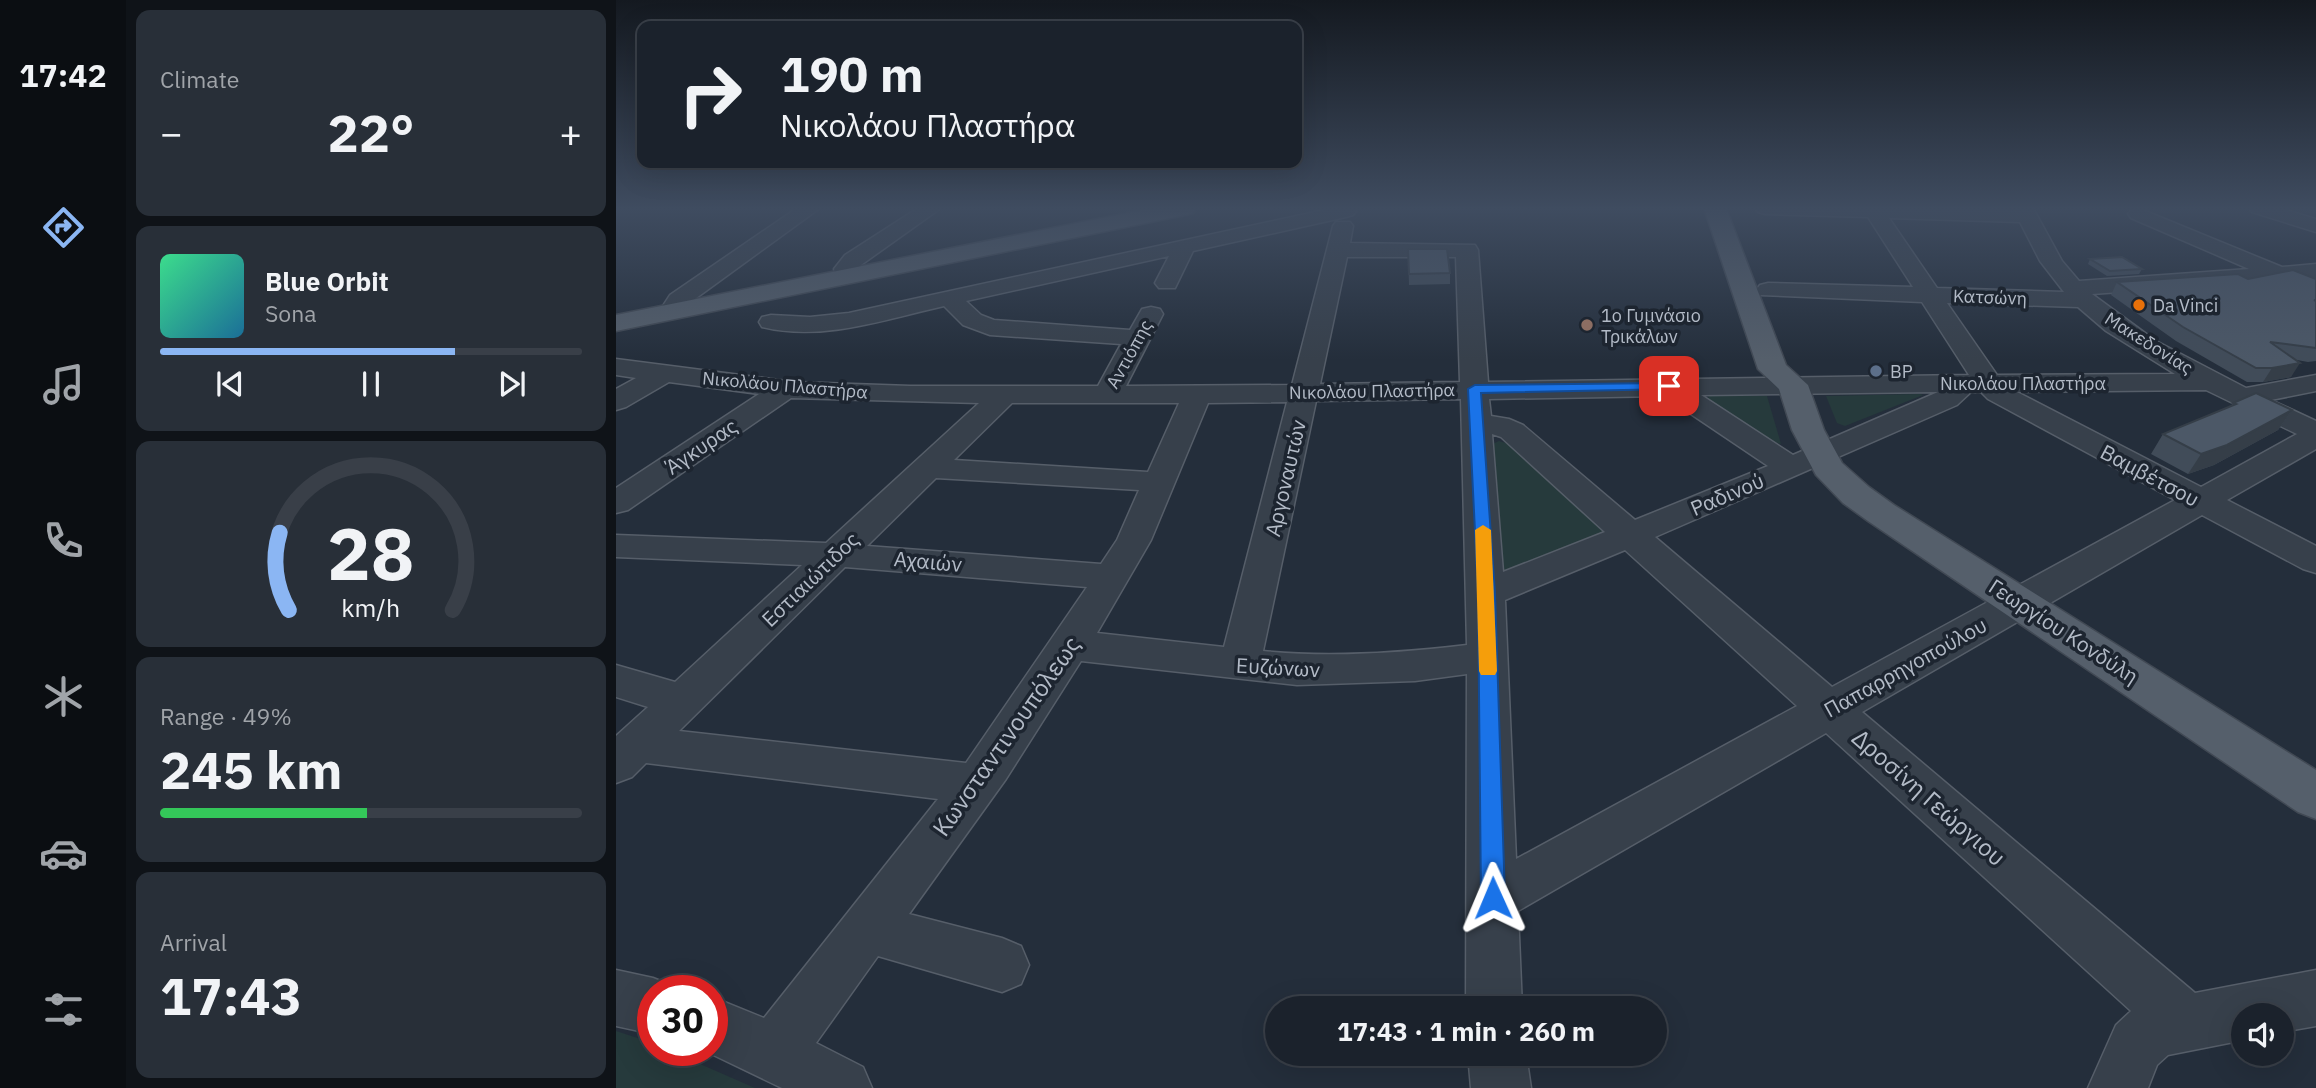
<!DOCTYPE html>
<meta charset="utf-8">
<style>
:root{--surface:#1b222c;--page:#282f38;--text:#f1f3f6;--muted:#a0a4a9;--line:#393f48;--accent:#8bb6f3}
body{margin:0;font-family:"IBM Plex Sans",sans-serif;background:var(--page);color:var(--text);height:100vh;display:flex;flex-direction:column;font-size:26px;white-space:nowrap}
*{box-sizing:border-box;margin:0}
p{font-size:23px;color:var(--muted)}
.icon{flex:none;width:38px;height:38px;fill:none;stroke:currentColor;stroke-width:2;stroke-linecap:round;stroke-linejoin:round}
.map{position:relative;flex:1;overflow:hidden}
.side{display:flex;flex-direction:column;gap:10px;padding:10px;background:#0f1318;width:490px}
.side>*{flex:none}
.banner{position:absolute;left:21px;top:21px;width:665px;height:147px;border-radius:14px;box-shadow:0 7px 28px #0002,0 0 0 2px var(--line);background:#1b222c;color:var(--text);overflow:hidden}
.controls{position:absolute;left:1615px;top:1003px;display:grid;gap:14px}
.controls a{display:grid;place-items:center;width:63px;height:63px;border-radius:50%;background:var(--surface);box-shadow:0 7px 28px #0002,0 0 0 2px var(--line);font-size:35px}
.speed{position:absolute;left:21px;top:975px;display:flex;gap:14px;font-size:35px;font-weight:700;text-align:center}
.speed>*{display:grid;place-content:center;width:91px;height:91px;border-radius:50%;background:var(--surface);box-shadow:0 7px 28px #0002,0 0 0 2px var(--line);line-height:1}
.speed .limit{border:10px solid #d22;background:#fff;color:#111}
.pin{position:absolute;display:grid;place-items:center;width:60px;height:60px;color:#fff;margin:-30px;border-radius:14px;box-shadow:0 4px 10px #0006}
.me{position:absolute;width:77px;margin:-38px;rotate:359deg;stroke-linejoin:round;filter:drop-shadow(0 0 5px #0008)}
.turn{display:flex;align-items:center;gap:24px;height:147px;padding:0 28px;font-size:32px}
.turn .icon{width:91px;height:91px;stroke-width:2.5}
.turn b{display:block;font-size:49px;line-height:60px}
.big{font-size:52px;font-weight:800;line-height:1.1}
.side .tile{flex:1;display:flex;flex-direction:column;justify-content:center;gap:10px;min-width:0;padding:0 24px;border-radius:14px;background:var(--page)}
.side .dial{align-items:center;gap:0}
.dial svg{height:182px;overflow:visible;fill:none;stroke:var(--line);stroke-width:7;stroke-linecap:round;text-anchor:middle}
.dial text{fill:var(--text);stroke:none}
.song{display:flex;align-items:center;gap:21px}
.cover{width:84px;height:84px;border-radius:10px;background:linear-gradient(135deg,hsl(150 70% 55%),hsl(200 70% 35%))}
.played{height:7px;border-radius:4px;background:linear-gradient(90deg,var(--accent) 70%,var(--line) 70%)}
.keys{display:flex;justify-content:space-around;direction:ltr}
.heat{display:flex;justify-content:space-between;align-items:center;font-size:38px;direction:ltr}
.charge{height:10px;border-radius:5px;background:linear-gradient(90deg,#34c759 49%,var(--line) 0)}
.trip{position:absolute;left:649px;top:996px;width:402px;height:70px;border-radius:35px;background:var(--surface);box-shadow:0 7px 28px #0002,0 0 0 2px var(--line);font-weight:800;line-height:70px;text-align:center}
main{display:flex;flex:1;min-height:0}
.tab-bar{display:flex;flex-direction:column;width:126px;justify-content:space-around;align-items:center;background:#0b0e12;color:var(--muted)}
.tab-bar .icon{width:49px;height:49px}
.tab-bar .active{color:var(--accent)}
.tab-bar b{font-size:32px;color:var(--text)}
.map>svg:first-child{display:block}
</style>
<main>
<nav class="tab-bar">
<b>17:42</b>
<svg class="icon active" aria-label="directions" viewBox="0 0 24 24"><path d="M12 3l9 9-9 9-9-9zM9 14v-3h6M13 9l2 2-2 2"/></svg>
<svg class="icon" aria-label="music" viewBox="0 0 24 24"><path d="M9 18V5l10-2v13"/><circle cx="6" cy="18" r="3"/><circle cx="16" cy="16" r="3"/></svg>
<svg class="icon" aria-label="phone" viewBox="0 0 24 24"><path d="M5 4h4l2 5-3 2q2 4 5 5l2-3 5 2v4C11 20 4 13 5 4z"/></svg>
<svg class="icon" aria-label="climate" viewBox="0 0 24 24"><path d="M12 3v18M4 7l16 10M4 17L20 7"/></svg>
<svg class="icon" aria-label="car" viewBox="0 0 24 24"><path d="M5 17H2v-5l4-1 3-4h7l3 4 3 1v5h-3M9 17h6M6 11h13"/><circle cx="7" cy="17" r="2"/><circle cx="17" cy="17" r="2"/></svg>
<svg class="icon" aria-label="filters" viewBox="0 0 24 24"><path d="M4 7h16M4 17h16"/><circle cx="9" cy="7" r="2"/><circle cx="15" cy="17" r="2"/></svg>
</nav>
<section class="side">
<div class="tile"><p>Climate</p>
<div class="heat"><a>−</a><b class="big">22°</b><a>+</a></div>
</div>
<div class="tile">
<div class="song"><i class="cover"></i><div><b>Blue Orbit</b><p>Sona</p></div></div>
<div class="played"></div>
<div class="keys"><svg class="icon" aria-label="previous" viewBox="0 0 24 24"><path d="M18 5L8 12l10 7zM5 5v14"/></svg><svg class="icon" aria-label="pause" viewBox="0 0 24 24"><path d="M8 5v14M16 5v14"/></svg><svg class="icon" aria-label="next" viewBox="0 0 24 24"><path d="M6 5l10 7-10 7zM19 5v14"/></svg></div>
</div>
<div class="tile dial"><svg viewBox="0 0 100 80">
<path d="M14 69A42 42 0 1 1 86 69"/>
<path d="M14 69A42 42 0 0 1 10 35" stroke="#8bb6f3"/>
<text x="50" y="56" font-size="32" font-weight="700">28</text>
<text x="50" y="72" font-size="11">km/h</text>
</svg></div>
<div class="tile"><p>Range · 49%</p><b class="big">245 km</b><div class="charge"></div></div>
<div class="tile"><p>Arrival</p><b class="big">17:43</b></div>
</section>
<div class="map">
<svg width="1700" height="1088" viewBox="0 0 1700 1088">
<rect width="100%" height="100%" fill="#242e3b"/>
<!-- green -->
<g fill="#263a3c">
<polygon points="1304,394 1307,395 1229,426 1221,423 1210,396"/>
<polygon points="1095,395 1151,396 1165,444 1153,440 1093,401 1091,398"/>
<polygon points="883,441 893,444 992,532 890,573 887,572 874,445"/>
<polygon points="0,1031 37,1043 37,1050 52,1050 139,1088 0,1088"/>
</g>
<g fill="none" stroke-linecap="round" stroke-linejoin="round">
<defs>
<g id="minor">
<polygon points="181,208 204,208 72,304 64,317 55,319 46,317 43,312 54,295"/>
<polygon points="302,208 325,208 245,265 240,270 241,276 238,281 222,281 218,269 229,255"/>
<path d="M717,208h21l2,3 -3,4 -7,2 -153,34 -18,37h-16l-4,-5 14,-27 -203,45 15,14 13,5 136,10 12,-21 9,-2 9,2 3,5 -37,72 166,-1 41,-159 3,-4h14l3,4 -3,17 125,2 3,5 10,132 481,-7 -47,-73 -162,-7 -4,-5 4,-5 8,-2 145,4 -45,-70 -103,-3 -7,-2 -3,-4h278l29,53 17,20 170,-12 -118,-51 -3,-4 3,-4 7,-2 144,59 34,-3v14l-224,16 64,47 90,47 70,-13v16l-45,9 45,21v28l-89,51 89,46v27l-13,-4 -101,-54 -340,197 333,281 121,-23v56l-34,6v-17h-38v25l-76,15 -11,10 -9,23h-60l28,-63 15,-14 -305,-278 -308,178 4,97h-56l1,-334 -52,7 -118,4 -216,-24 -75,118 -97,135 93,24 19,8 8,19 -8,19 -19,8 -124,-36 -62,87 47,24 9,21h-90l-79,-38h9v-53l52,21 174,-219 -292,-36 -14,14 -16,6v-47l32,-29 -32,-10v-32l59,17 127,-117 -186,-8v-22l210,8 153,-140 -188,-5 -163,112 -12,3v-25l143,-94 -90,-12 -43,25 -10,3v-21l20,-11 -20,-3v-16l179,23 115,4h188l23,-42 -131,-9 -27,-10 -19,-19c-58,13 -122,36 -182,21l-3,-5 3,-5 9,-2 39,2 39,-4zM1273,218l131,4 20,39 24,31 -127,-4zM731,257h109l4,125 -140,2zM1331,303l131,4 28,24 69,43 -178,1zM1590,390l91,44 -96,53 -184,-95zM1322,392l-145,63 -92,-60zM1355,392h10l7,7 187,101 -343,187 -177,-150 302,-132zM1048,396l104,70 -133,54 -112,-95 -14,-6 -18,-3 -2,-17zM845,399l6,246c-67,8 -137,13 -204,6l53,-250zM671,402l-63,245 -127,-14 54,-93 57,-137zM396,403h167l-31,69 -194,-12zM876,434l9,3 104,95 -102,40zM320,478l203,12 -22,50 -16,24 -234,-18zM1009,550l172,156 -281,153 -11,-259zM229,567l242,20 -121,176 -287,-32z"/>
<polygon points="1633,208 1663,208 1700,219 1700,232 1636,212"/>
<polygon points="0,970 37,978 57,986 59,990 37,990 37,1034 0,1026"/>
<polygon points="852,1054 910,1054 915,1088 855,1088"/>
</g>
<g id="major">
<polygon points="537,208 580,208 577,213 569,215 0,331 0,315"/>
<polygon points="1088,208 1110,208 1170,365 1192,385 1208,430 1226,463 1253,487 1278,505 1700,770 1700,819 1682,812 1252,521 1227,503 1200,475 1176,430 1163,389 1142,369"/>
</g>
</defs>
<!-- minor casing -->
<use href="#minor" stroke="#565e69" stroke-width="3"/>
<!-- major casing -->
<use href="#major" stroke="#414954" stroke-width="3"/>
<!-- minor -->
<use href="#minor" fill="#37404b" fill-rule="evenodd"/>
<!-- major -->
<use href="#major" fill="#555f6b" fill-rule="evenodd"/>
</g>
<!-- wall -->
<g fill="#414c59">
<polygon points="792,249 834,273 834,284 793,285"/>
<polygon points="1474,259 1526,269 1523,274 1491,276 1472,264"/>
<polygon points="1632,279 1700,279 1700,361 1692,362 1681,360 1675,377 1647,382 1631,382 1560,341 1495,295 1501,282"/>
<polygon points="1617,403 1676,410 1662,430 1598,465 1572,474 1535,454 1547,434 1614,407"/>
</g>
<!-- shaded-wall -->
<g fill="#353e48">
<polygon points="1684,363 1675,377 1647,382 1656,368"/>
<polygon points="1676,410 1662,430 1598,465 1572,474 1585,454"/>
</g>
<!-- building -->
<g fill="#4c5867" stroke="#353e48" stroke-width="2">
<polygon points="792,249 831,249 834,273 793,274"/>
<polygon points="1506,257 1526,269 1494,271 1474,259"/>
<polygon points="1677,270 1700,279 1700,300 1698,300 1700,301 1700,348 1654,342 1684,363 1656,368 1640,368 1567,327 1501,282 1622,274 1632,279"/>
<polygon points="1640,393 1676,410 1611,445 1585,454 1547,434 1620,404 1617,403"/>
</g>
<!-- sky -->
<linearGradient id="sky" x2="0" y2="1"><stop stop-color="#141920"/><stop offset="0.58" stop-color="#3f4c60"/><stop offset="1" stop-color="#3f4c60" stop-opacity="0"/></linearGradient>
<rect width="1700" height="360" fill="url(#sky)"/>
<!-- route -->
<polygon fill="#1a73e8" stroke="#114b97" stroke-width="2" points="1053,383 1057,384 1057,389 865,393 879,593 889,898 885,905 877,909 869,905 865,898 862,593 852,389 859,385"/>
<!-- slow -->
<polygon fill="#f59e0b" points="867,525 875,530 881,671 879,675 865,675 863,671 859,530"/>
<!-- markers -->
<circle fill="#e8710a" stroke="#1d2530" stroke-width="2.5" cx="1523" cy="305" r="7"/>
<circle fill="#8d6e63" stroke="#1d2530" stroke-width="2.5" cx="971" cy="325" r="7"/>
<circle fill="#5c6f8a" stroke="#1d2530" stroke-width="2.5" cx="1260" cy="371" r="7"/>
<g text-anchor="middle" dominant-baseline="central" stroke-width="7" stroke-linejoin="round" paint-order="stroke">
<!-- far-street labels -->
<g font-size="18" fill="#b3bbc7" stroke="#1d2530">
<text transform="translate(1374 297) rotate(2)">Κατσώνη</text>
<text transform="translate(1533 343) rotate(32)">Μακεδονίας</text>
<text transform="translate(513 354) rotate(-61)">Αντιόπης</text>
<text x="1407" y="383">Νικολάου Πλαστήρα</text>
<text transform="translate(169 385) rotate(5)">Νικολάου Πλαστήρα</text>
<text transform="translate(756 391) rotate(-1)">Νικολάου Πλαστήρα</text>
</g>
<!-- far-poi labels -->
<g font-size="18" fill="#b3bbc7" stroke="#1d2530" text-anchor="start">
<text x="1537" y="305">Da Vinci</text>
<text x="985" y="315">1ο Γυμνάσιο<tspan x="985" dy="21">Τρικάλων</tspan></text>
<text x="1274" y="371">BP</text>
</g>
<!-- street labels -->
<g font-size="21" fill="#b3bbc7" stroke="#1d2530">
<text transform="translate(85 446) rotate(-34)">Άγκυρας</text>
<text transform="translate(1534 475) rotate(28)">Βαμβέτσου</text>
<text transform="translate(669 478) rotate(-77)">Αργοναυτών</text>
<text transform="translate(1111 494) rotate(-23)">Ραδινού</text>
<text transform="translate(312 561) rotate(5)">Αχαιών</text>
<text transform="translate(194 579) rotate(-44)">Εστιαιώτιδος</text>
<text transform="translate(1448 631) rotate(33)">Γεωργίου Κονδύλη</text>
<text transform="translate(662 667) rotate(3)">Ευζώνων</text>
<text transform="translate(1289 667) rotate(-29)">Παπαρρηγοπούλου</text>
</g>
<!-- near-street labels -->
<g font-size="24" fill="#b3bbc7" stroke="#1d2530">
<text transform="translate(390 736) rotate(-55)">Κωνσταντινουπόλεως</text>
<text transform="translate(1313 797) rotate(41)">Δροσίνη Γεώργιου</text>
</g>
</g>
</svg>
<div class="controls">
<a><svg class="icon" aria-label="sound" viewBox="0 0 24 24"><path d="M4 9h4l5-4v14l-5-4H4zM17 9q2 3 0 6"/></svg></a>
</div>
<div class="speed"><div class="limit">30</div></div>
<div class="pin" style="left:1053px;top:386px;background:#d93025"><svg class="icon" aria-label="arrive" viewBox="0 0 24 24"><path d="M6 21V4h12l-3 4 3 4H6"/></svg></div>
<svg class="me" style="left:877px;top:898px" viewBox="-20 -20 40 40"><path d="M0-17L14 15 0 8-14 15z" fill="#1a73e8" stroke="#fff" stroke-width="4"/></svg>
<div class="trip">17:43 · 1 min · 260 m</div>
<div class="banner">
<div class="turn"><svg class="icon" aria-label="right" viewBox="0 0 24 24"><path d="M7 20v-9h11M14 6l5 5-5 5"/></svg><div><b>190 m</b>Νικολάου Πλαστήρα</div></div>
</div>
</div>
</main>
